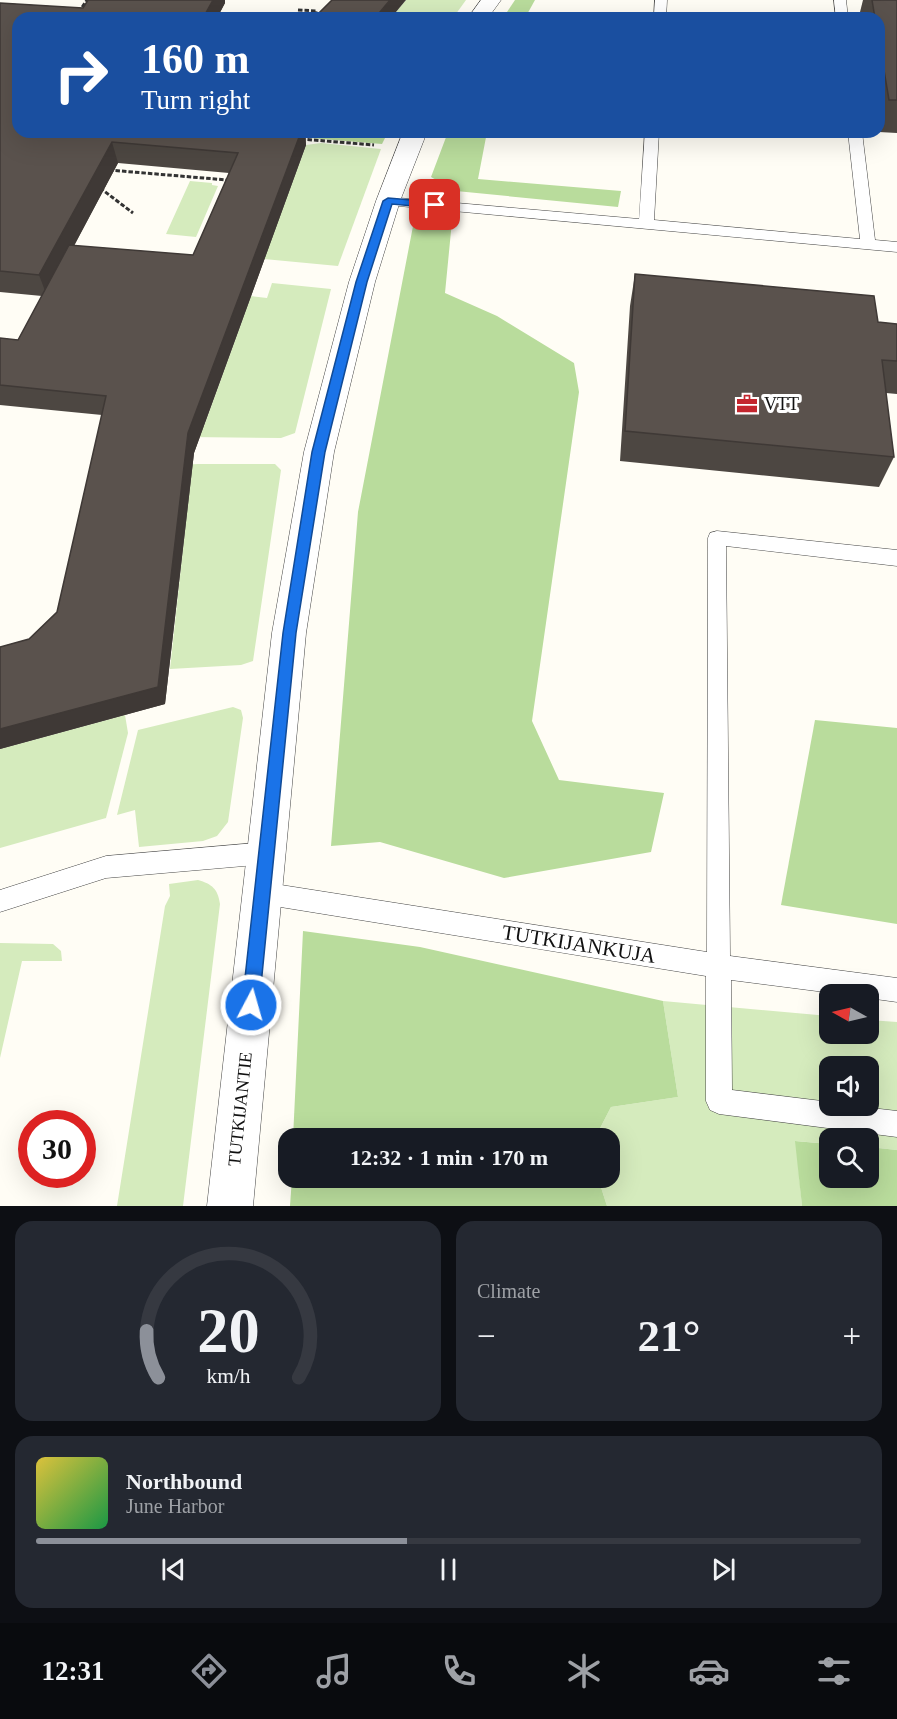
<!DOCTYPE html>
<meta charset="utf-8">
<style>
:root{--surface:#171b24;--page:#242831;--text:#f1f3f6;--muted:#9ea1a6;--line:#363941;--accent:#8c9099}
body{margin:0;font-family:"Times New Roman",serif;background:var(--page);color:var(--text);height:100vh;display:flex;flex-direction:column;font-size:22px;white-space:nowrap}
*{box-sizing:border-box;margin:0}
p{font-size:20px;color:var(--muted)}
.icon{flex:none;width:33px;height:33px;fill:none;stroke:currentColor;stroke-width:2;stroke-linecap:round;stroke-linejoin:round}
.map{position:relative;height:1206px;overflow:hidden}
.panel{display:flex;flex-direction:column;gap:15px;padding:15px;background:#0d0f14;flex:1}
.panel>*{flex:none}
.banner{position:absolute;left:12px;top:12px;width:873px;height:126px;border-radius:18px;box-shadow:0 6px 24px #0002;background:#1a4fa0;color:#fff;overflow:hidden}
.needle{width:39px;rotate:278deg}
.tools{position:absolute;left:819px;top:984px;display:grid;gap:12px}
.tools a{display:grid;place-items:center;width:60px;height:60px;border-radius:12px;background:var(--surface);box-shadow:0 6px 24px #0002;font-size:30px}
.speed{position:absolute;left:18px;top:1110px;display:flex;gap:12px;font-size:30px;font-weight:700;text-align:center}
.speed>*{display:grid;place-content:center;width:78px;height:78px;border-radius:50%;background:var(--surface);box-shadow:0 6px 24px #0002;line-height:1}
.speed .limit{border:9px solid #d22;background:#fff;color:#111}
.pin{position:absolute;display:grid;place-items:center;width:51px;height:51px;color:#fff;margin:-26px;border-radius:12px;box-shadow:0 3px 9px #0006}
.me{position:absolute;width:66px;margin:-33px;rotate:6deg;stroke-linejoin:round;filter:drop-shadow(0 0 4px #0008)}
.turn{display:flex;align-items:center;gap:21px;height:126px;padding:0 30px;font-size:27px}
.turn .icon{width:78px;height:78px;stroke-width:2.5}
.turn b{display:block;font-size:42px;line-height:51px}
.big{font-size:45px;font-weight:700;line-height:1.1}
.panel .tile{flex:1;display:flex;flex-direction:column;justify-content:center;gap:9px;min-width:0;padding:0 21px;border-radius:18px;background:var(--page)}
.panel .dial{align-items:center;gap:0}
.dial svg{height:156px;overflow:visible;fill:none;stroke:var(--line);stroke-width:7;stroke-linecap:round;text-anchor:middle}
.dial text{fill:var(--text);stroke:none}
.song{display:flex;align-items:center;gap:18px}
.cover{width:72px;height:72px;border-radius:9px;background:linear-gradient(135deg,hsl(50 70% 55%),hsl(140 70% 35%))}
.played{height:6px;border-radius:3px;background:linear-gradient(90deg,var(--accent) 45%,var(--line) 45%)}
.keys{display:flex;justify-content:space-around;direction:ltr}
.heat{display:flex;justify-content:space-between;align-items:center;font-size:33px;direction:ltr}
.panel .tiles{flex:1;display:grid;gap:15px;grid-template-columns:1fr 1fr}
.tile:last-child{grid-column:span 2}
.trip{position:absolute;left:278px;top:1128px;width:342px;height:60px;border-radius:18px;background:var(--surface);box-shadow:0 6px 24px #0002;font-weight:700;line-height:60px;text-align:center}
.dock{display:flex;height:96px;justify-content:space-around;align-items:center;background:#090b0e;color:var(--muted)}
.dock .icon{width:42px;height:42px}
.dock .active{color:var(--accent)}
.dock b{font-size:27px;color:var(--text)}
.map>svg:first-child{display:block}
</style>
<div class="map">
<svg width="897" height="1206" viewBox="0 0 897 1206">
<rect width="100%" height="100%" fill="#fffdf5"/>
<!-- green -->
<g fill="#d5ebbd" fill-rule="evenodd">
<polygon points="406,0 466,0 453,18 391,18"/>
<polygon points="321,143 381,149 338,266 264,259 306,145"/>
<polygon points="190,181 212,183 212,185 218,186 196,237 166,234"/>
<polygon points="272,283 331,289 295,433 281,438 102,436 110,416 204,426 251,296 267,298"/>
<polygon points="198,464 275,464 281,470 253,661 241,665 170,669 191,474 101,469"/>
<polygon points="233,707 241,710 243,718 228,822 217,836 203,841 139,847 135,810 117,815 138,730"/>
<polygon points="125,715 128,733 106,818 0,848 0,749"/>
<path d="M198,880c14,4 20,9 22,24l-37,302h-66l48,-300 5,-10 -1,-12z"/>
<polygon points="0,943 53,944 61,951 62,961 22,961 0,1058"/>
<path d="M663,1001l166,15 1,18h38l1,-14 28,2v128l-28,-3 -1,-9h-38l-1,6 -33,-3 6,65h-195l-9,-28h11v-40h-14l16,-31 67,-10zM830,1066h38v40h-38z"/>
</g>
<!-- forest -->
<g fill="#b9dc9c">
<polygon points="515,0 535,0 525,18 503,18"/>
<polygon points="312,132 388,132 382,144 309,138"/>
<polygon points="448,132 487,132 478,179 621,191 618,207 456,191 431,177"/>
<polygon points="414,221 452,221 445,293 497,316 574,363 579,392 532,721 559,780 664,793 651,852 504,878 380,842 331,846 358,512"/>
<polygon points="815,720 897,728 897,924 781,905"/>
<polygon points="303,931 420,947 663,1001 678,1097 611,1107 595,1138 293,1138"/>
<polygon points="795,1141 829,1144 830,1178 868,1178 869,1147 897,1150 897,1206 802,1206"/>
<polygon points="292,1178 598,1178 607,1206 290,1206"/>
</g>
<g fill="none" stroke-linecap="round" stroke-linejoin="round">
<defs>
<g id="service">
<polygon points="655,0 667,0 666,18 654,18"/>
<polygon points="834,0 846,0 848,18 836,18"/>
<polygon points="645,132 659,132 654,220 860,239 848,132 862,132 875,240 897,242 897,252 388,205 381,201 388,197 639,219"/>
<polygon points="717,531 897,550 897,566 726,546 730,956 897,978 897,1002 868,998 868,994 840,994 731,980 732,1090 830,1102 830,1106 854,1106 897,1111 897,1137 719,1114 710,1110 706,1101 706,976 262,904 254,901 250,893 254,885 262,882 707,952 708,538 710,533"/>
<polygon points="267,842 275,845 278,853 275,861 267,864 106,878 0,912 0,890 106,856"/>
</g>
<g id="minor">
<polygon points="481,0 501,0 488,18 468,18"/>
<polygon points="403,132 427,132 400,201 375,282 334,452 306,633 253,1206 207,1206 272,633 304,452 349,282 376,201"/>
</g>
</defs>
<!-- service casing -->
<use href="#service" stroke="#444" stroke-width="1"/>
<!-- minor casing -->
<use href="#minor" stroke="#444" stroke-width="1"/>
<!-- path -->
<g stroke="#333" stroke-width="3" stroke-dasharray="4.5 2" stroke-linecap="butt">
<polyline points="298,10 317,11 316,14"/>
<polyline points="75,18 87,0"/>
<polyline points="301,139 374,145"/>
<polyline points="109,170 227,180 226,183"/>
<polyline points="100,188 133,213"/>
</g>
<!-- service -->
<use href="#service" fill="#fff" fill-rule="evenodd"/>
<!-- minor -->
<use href="#minor" fill="#fff" fill-rule="evenodd"/>
</g>
<!-- wall -->
<g fill="#4d4742" fill-rule="evenodd">
<polygon points="863,0 897,0 897,133 879,132 879,18 861,18 860,12"/>
<path d="M0,3l83,5 142,-5 -8,15h-199v114h287l1,13 -112,308 -29,251 -165,45v-102l29,-8 28,-27 45,-197 -102,-10v-67l18,2 24,-44 -42,-4zM118,163l111,10 -36,82 -119,-9z"/>
<polygon points="317,15 391,18 317,18"/>
<polygon points="635,274 878,322 897,324 897,394 886,393 894,457 879,487 620,461 630,306"/>
</g>
<!-- shaded-wall -->
<g fill="#3f3936">
<polygon points="213,0 225,0 225,3 217,18 203,18"/>
<polygon points="390,0 406,0 391,18 375,18"/>
<polygon points="301,132 305,132 306,145 194,453 165,704 0,749 0,729 188,433"/>
<polygon points="112,142 118,163 47,296 39,275"/>
</g>
<!-- building -->
<g fill="#5a524d" stroke="#3f3936" stroke-width="1.5">
<polygon points="88,0 213,0 203,18 18,18 18,132 301,132 188,433 158,687 0,729 0,647 29,639 57,612 106,396 0,385 0,338 18,340 69,245 193,255 238,153 112,142 39,275 0,271 0,3 83,8"/>
<polygon points="332,0 390,0 375,18 352,18 317,15"/>
<polygon points="872,0 897,0 897,100 889,100 879,41 879,18 875,18"/>
<polygon points="635,274 874,296 878,322 897,324 897,361 882,360 894,457 625,431"/>
</g>
<!-- route -->
<polygon fill="#1a73e8" stroke="#114b97" stroke-width="1.5" points="388,198 435,202 440,205 435,208 392,204 367,282 325,452 296,633 259,1005 257,1011 251,1013 245,1011 242,1005 283,633 312,452 356,282 383,201"/>
<!-- icons -->
<defs>
<symbol id="office-bare" viewBox="-9 -9 18 18"><path d="M-6-3h4V-5.5h4V-3h4V5H-6ZM-1-4.5V-3h2v-1.5ZM-6 0V1H6V0Z" fill="#c4262e" stroke="#fff" stroke-width="2.5" paint-order="stroke"/></symbol>
</defs>
<g fill-rule="evenodd">
<use href="#office-bare" x="732" y="389" width="30" height="30"/>
</g>
<g text-anchor="middle" dominant-baseline="central" stroke-width="6" stroke-linejoin="round" paint-order="stroke">
<!-- poi labels -->
<g font-size="18" fill="#111" stroke="#fff" text-anchor="start">
<text x="764" y="404">VTT</text>
</g>
<!-- street labels -->
<g font-size="18" fill="#111" stroke="#fff">
<text transform="translate(240 1109) rotate(-84)">TUTKIJANTIE</text>
</g>
<!-- near-street labels -->
<g font-size="21" fill="#111" stroke="#fff">
<text transform="translate(579 944) rotate(9)">TUTKIJANKUJA</text>
</g>
</g>
</svg>
<div class="tools">
<a><svg class="needle" viewBox="-14 -14 28 28"><path d="M0-13l5 13h-10z" fill="#e53935"/><path d="M0 13l5-13h-10z" fill="#9ea1a6"/></svg></a>
<a><svg class="icon" aria-label="sound" viewBox="0 0 24 24"><path d="M4 9h4l5-4v14l-5-4H4zM17 9q2 3 0 6"/></svg></a>
<a><svg class="icon" aria-label="search" viewBox="0 0 24 24"><circle cx="10" cy="10" r="6"/><path d="M15 15l6 6"/></svg></a>
</div>
<div class="speed"><div class="limit">30</div></div>
<div class="pin" style="left:435px;top:205px;background:#d93025"><svg class="icon" aria-label="arrive" viewBox="0 0 24 24"><path d="M6 21V4h12l-3 4 3 4H6"/></svg></div>
<svg class="me" style="left:251px;top:1005px" viewBox="-20 -20 40 40"><circle r="17" fill="#1a73e8" stroke="#fff" stroke-width="3"/><path d="M0-11L8 9 0 5-8 9z" fill="#fff"/></svg>
<div class="trip">12:32 · 1 min · 170 m</div>
<div class="banner">
<div class="turn"><svg class="icon" aria-label="right" viewBox="0 0 24 24"><path d="M7 20v-9h11M14 6l5 5-5 5"/></svg><div><b>160 m</b>Turn right</div></div>
</div>
</div>
<section class="panel">
<div class="tiles">
<div class="tile dial"><svg viewBox="0 0 100 80">
<path d="M14 69A42 42 0 1 1 86 69"/>
<path d="M14 69A42 42 0 0 1 8 45" stroke="#8c9099"/>
<text x="50" y="56" font-size="32" font-weight="700">20</text>
<text x="50" y="72" font-size="11">km/h</text>
</svg></div>
<div class="tile"><p>Climate</p>
<div class="heat"><a>−</a><b class="big">21°</b><a>+</a></div>
</div>
<div class="tile">
<div class="song"><i class="cover"></i><div><b>Northbound</b><p>June Harbor</p></div></div>
<div class="played"></div>
<div class="keys"><svg class="icon" aria-label="previous" viewBox="0 0 24 24"><path d="M18 5L8 12l10 7zM5 5v14"/></svg><svg class="icon" aria-label="pause" viewBox="0 0 24 24"><path d="M8 5v14M16 5v14"/></svg><svg class="icon" aria-label="next" viewBox="0 0 24 24"><path d="M6 5l10 7-10 7zM19 5v14"/></svg></div>
</div>
</div>
</section>
<nav class="dock">
<b>12:31</b>
<svg class="icon active" aria-label="directions" viewBox="0 0 24 24"><path d="M12 3l9 9-9 9-9-9zM9 14v-3h6M13 9l2 2-2 2"/></svg>
<svg class="icon" aria-label="music" viewBox="0 0 24 24"><path d="M9 18V5l10-2v13"/><circle cx="6" cy="18" r="3"/><circle cx="16" cy="16" r="3"/></svg>
<svg class="icon" aria-label="phone" viewBox="0 0 24 24"><path d="M5 4h4l2 5-3 2q2 4 5 5l2-3 5 2v4C11 20 4 13 5 4z"/></svg>
<svg class="icon" aria-label="climate" viewBox="0 0 24 24"><path d="M12 3v18M4 7l16 10M4 17L20 7"/></svg>
<svg class="icon" aria-label="car" viewBox="0 0 24 24"><path d="M5 17H2v-5l4-1 3-4h7l3 4 3 1v5h-3M9 17h6M6 11h13"/><circle cx="7" cy="17" r="2"/><circle cx="17" cy="17" r="2"/></svg>
<svg class="icon" aria-label="filters" viewBox="0 0 24 24"><path d="M4 7h16M4 17h16"/><circle cx="9" cy="7" r="2"/><circle cx="15" cy="17" r="2"/></svg>
</nav>
